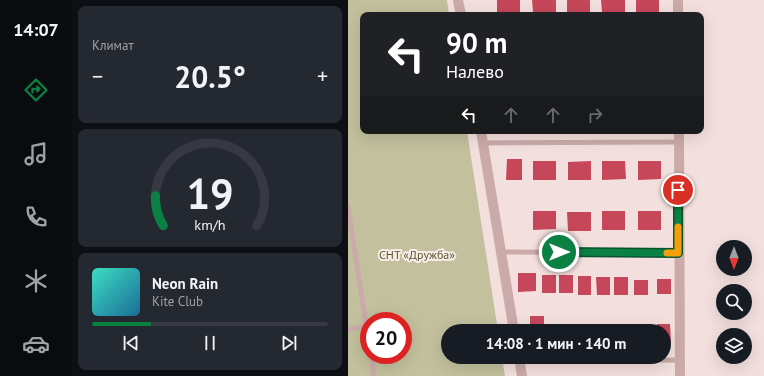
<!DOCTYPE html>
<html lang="ru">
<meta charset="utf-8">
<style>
:root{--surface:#171b24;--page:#242831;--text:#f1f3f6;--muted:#9ea1a6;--line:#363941;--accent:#0b8043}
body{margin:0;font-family:"PT Sans",sans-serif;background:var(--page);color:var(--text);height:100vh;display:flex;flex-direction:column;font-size:15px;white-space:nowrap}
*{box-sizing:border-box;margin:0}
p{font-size:13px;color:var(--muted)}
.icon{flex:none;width:22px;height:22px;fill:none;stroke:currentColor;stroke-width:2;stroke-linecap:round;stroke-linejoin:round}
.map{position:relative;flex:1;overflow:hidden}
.sheet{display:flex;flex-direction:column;gap:6px;padding:6px;background:#0d0f14;width:276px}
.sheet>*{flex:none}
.guide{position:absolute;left:12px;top:12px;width:344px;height:122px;border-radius:8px;box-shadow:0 4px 16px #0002;background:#202124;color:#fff;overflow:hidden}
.needle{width:26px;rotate:180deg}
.tools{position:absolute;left:368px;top:240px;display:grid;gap:8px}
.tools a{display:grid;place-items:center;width:36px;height:36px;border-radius:50%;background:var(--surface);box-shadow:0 4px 16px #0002;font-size:20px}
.speed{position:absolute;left:12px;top:312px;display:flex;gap:8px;font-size:20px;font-weight:700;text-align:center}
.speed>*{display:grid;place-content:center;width:52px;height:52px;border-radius:50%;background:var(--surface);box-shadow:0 4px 16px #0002;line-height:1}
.speed .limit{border:6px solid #d22;background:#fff;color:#111}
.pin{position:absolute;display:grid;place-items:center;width:34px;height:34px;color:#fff;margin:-17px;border:2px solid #fff;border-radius:50%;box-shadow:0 1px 4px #0007}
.me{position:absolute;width:44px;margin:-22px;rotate:90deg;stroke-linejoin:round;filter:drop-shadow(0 0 3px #0008)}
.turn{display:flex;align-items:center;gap:14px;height:84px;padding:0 20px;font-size:18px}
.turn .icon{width:52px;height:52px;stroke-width:2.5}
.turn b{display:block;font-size:28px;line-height:34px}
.lanes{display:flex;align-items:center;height:38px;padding:0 20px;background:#0003;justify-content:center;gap:20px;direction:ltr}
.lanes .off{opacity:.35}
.big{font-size:30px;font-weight:600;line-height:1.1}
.sheet .widget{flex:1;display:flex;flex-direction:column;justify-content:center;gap:6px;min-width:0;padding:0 14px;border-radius:8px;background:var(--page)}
.sheet .dial{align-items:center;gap:0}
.dial svg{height:104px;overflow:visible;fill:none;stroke:var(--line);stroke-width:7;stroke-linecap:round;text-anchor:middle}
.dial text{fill:var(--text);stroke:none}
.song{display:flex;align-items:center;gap:12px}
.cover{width:48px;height:48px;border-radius:6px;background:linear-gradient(135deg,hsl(170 70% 55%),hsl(200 70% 35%))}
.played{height:4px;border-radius:2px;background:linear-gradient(90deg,var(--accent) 25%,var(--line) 25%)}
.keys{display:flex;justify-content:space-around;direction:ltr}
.heat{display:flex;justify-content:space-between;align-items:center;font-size:22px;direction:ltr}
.trip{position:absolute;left:93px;top:324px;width:230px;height:40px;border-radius:20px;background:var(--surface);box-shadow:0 4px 16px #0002;font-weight:600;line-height:40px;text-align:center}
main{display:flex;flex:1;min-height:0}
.tabs{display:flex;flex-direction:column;width:72px;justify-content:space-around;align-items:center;background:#090b0e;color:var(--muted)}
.tabs .icon{width:28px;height:28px}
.tabs .current{color:var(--accent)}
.tabs b{font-size:18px;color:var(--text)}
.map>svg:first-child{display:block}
</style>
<main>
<nav class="tabs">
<b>14:07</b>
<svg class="icon current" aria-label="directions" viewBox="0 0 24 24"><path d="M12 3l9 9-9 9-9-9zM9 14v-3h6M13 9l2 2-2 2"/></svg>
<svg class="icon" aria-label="music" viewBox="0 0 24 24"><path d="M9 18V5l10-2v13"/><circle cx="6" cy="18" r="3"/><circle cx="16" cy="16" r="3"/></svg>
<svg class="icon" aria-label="phone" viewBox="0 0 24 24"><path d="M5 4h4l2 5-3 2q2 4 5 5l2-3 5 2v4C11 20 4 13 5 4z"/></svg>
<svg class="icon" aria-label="climate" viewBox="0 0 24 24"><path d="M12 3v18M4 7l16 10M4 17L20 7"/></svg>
<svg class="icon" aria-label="car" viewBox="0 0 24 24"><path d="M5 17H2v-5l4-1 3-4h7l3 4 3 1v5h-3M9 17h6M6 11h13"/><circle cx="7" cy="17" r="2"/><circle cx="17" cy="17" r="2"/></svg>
</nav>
<section class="sheet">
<div class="widget"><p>Климат</p>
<div class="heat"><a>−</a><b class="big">20.5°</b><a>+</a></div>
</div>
<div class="widget dial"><svg viewBox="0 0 100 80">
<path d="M14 69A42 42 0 1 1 86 69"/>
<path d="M14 69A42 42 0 0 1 8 46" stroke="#0b8043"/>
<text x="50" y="56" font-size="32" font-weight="700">19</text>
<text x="50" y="72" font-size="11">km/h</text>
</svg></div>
<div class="widget">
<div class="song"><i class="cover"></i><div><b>Neon Rain</b><p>Kite Club</p></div></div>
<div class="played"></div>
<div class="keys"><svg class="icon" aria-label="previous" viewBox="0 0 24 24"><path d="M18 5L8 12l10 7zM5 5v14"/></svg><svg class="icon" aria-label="pause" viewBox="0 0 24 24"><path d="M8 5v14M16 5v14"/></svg><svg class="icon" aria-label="next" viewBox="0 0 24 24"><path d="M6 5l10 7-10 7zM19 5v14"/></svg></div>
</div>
</section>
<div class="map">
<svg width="416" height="376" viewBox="0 0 416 376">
<rect width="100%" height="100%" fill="#f3e0de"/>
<!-- green -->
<path fill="#c2c09d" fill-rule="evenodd" d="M0,0h99l2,15h-86v116h104l31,200h-50v26h54l3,19h-157zM21,321h34v34h-34z"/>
<!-- building -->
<g fill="#c7475a">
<rect x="149" y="0" width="23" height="12"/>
<polygon points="184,0 208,0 208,12 185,12"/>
<rect x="219" y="0" width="23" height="12"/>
<polygon points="253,0 277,0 277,12 254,12"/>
<rect x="288" y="0" width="23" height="12"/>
<polygon points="159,159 174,159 174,180 158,180"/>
<rect x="185" y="161" width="23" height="19"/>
<polygon points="243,161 243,180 220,180 220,162"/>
<polygon points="254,161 277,161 278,179 254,180"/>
<polygon points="290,161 313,161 313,179 290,180"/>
<polygon points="185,211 208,211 208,229 185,230"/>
<rect x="254" y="211" width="23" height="19"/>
<rect x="290" y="211" width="23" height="19"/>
<polygon points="219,212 243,212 243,231 220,231"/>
<polygon points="170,273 188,273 188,291 170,292"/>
<rect x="194" y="275" width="14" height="18"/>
<rect x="211" y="275" width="14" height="18"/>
<rect x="230" y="276" width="13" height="19"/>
<polygon points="248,277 262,277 262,295 249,295"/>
<rect x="266" y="277" width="14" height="18"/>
<rect x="309" y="279" width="14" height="15"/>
<rect x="286" y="280" width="14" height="15"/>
<rect x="182" y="316" width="14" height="15"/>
<polygon points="309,324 322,324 323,342 316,342 316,331 309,331"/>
<rect x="208" y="325" width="23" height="6"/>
</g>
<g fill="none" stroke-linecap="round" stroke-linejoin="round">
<!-- service -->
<g stroke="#cbaba9" stroke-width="5">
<polyline points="135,143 331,142"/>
<polyline points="0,207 21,344"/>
<polyline points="153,252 330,253"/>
<polyline points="0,330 18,326"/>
<polyline points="23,355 26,376"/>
<polyline points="171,361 332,360"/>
</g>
<!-- minor -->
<g stroke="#cbaba9" stroke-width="10">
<polyline points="110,0 113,15"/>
<polyline points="330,15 330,0"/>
<polyline points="133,131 166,331"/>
<polyline points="331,131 332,376"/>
<polyline points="171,357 174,376"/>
</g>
</g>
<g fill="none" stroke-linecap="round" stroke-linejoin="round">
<defs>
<polyline id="route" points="211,252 330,253 330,190"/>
</defs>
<!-- route casing -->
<use href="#route" stroke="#07532c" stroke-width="10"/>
<!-- route -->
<use href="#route" stroke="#0b8043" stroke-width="7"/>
<!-- slow -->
<polyline stroke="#f59e0b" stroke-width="7" points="319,253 330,253 330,227"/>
</g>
<g text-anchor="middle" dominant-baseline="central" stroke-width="4" stroke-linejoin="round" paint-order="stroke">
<!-- park labels -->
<g font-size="12" fill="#57562c" stroke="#faedea">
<text x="69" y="254">СНТ «Дружба»</text>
</g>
</g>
</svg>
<div class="tools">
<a><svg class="needle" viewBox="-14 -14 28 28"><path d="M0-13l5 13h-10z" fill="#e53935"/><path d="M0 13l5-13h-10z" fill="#9ea1a6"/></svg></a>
<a><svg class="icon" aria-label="search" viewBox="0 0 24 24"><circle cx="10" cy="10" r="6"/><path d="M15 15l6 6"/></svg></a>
<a><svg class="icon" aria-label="layers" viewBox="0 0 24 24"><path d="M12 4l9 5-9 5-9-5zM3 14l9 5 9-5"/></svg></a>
</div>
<div class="speed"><div class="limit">20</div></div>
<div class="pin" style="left:330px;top:190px;background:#d93025"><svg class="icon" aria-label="arrive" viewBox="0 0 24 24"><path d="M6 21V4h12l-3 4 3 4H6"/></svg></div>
<svg class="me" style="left:211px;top:252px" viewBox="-20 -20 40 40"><circle r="17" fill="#0b8043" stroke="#fff" stroke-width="3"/><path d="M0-11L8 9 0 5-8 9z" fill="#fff"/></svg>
<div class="trip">14:08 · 1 мин · 140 m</div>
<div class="guide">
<div class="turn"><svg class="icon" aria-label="left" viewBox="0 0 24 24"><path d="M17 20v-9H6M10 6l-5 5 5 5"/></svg><div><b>90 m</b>Налево</div></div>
<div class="lanes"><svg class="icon" aria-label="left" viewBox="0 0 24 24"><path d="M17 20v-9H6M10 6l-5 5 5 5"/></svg><svg class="icon off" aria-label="ahead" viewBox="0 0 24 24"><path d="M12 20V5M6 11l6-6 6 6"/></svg><svg class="icon off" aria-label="ahead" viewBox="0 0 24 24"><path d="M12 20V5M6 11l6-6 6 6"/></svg><svg class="icon off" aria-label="right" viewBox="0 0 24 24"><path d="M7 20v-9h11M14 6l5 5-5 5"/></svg></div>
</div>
</div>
</main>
